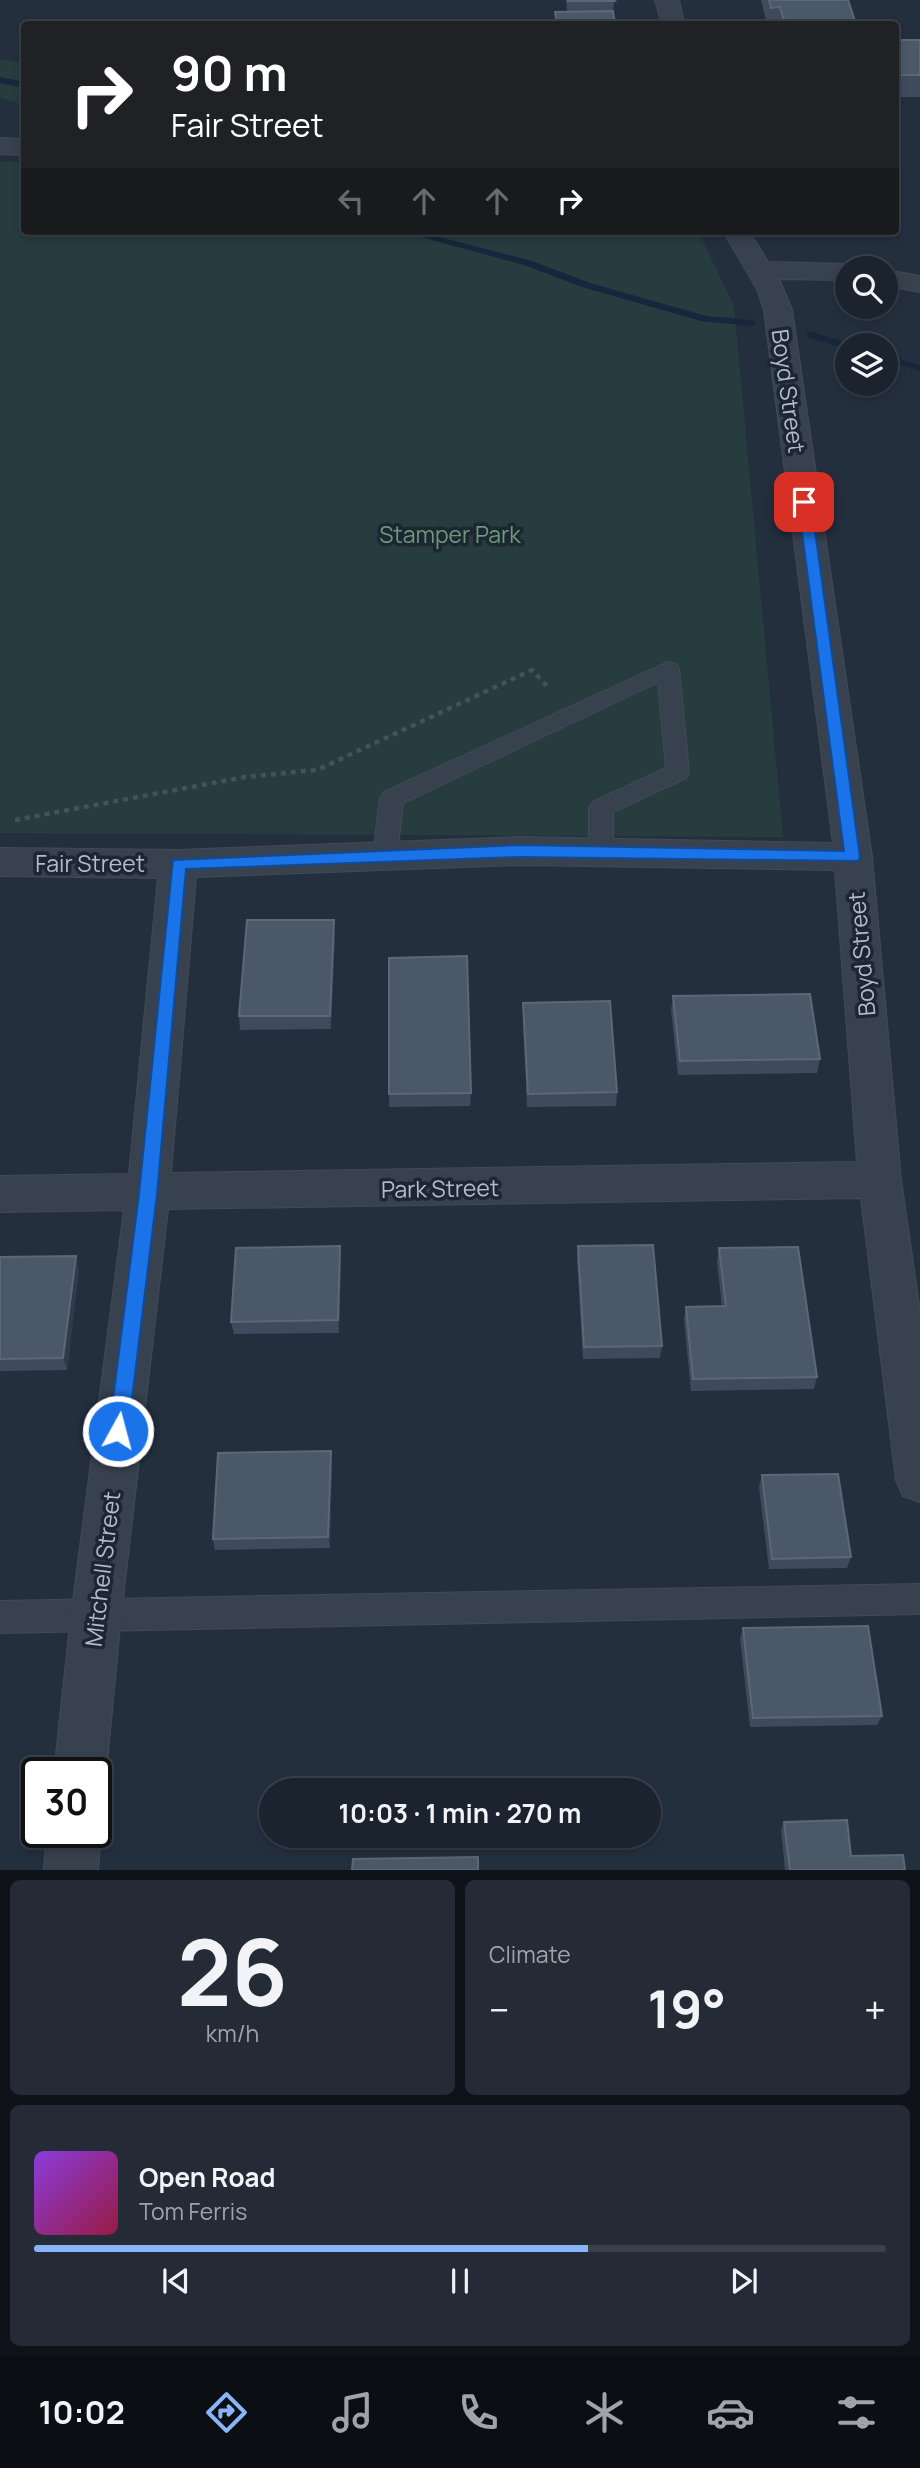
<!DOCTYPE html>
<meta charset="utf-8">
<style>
:root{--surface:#1b232e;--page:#242b36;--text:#f1f3f6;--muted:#a0a4aa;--line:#39404a;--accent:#8ab4f8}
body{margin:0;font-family:Manrope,sans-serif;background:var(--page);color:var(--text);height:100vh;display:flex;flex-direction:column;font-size:26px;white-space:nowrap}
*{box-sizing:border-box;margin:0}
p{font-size:23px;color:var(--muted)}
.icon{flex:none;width:38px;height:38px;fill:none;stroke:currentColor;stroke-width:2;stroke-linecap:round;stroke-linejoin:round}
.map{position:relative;height:1870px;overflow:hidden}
.details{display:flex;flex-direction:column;gap:10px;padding:10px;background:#0f1319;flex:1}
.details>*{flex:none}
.hud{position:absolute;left:21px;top:21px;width:878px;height:214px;border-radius:7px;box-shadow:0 4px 10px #0003,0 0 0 2px var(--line);background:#202124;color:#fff;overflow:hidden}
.controls{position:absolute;left:835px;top:256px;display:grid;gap:14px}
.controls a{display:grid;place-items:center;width:63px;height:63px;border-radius:50%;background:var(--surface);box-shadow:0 4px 10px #0003,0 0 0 2px var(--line);font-size:35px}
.speed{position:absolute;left:21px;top:1757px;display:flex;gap:14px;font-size:35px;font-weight:700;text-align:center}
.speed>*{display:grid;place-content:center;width:91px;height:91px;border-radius:50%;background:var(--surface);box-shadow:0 4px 10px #0003,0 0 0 2px var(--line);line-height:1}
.speed .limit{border:4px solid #111;border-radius:10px;background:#fff;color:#111}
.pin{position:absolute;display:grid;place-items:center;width:60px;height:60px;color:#fff;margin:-30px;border-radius:14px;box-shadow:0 4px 10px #0006}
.me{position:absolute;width:77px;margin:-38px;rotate:7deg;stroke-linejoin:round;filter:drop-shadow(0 0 5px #0008)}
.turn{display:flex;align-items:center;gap:24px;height:147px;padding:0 35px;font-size:32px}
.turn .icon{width:91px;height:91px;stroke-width:2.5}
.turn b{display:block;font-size:49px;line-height:60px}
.lanes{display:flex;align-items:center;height:66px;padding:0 35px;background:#0003;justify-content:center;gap:35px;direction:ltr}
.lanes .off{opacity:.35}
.big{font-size:52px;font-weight:700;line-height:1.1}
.details .card{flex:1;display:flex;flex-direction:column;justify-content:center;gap:10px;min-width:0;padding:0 24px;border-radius:10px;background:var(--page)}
.details .dial{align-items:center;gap:0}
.dial b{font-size:91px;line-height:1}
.song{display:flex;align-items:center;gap:21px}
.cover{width:84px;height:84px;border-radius:10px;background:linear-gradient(135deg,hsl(270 70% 55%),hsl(340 70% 35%))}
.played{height:7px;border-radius:4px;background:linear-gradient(90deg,var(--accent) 65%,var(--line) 65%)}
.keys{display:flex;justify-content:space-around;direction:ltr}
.heat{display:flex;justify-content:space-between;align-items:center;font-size:38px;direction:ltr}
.details .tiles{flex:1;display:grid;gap:10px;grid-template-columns:1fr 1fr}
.card:last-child{grid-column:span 2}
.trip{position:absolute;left:259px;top:1778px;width:402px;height:70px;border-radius:35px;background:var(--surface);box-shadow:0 4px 10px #0003,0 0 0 2px var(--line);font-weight:700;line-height:70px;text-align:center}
.menu{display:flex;height:112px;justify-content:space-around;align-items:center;background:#0b0e12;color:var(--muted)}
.menu .icon{width:49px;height:49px}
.menu .current{color:var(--accent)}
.menu b{font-size:32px;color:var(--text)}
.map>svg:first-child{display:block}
</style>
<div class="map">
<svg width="920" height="1870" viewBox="0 0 920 1870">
<rect width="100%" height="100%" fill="#242f3e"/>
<!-- green -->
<g fill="#263c3f">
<polygon points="0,59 24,63 24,105 0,98"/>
<polygon points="0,162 24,162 24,231 698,231 734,306 783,837 0,833"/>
</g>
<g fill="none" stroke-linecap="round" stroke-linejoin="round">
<!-- stream -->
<g fill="#17263c" fill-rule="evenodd">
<polygon points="0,77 24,82 24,88 0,83"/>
<polygon points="399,231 416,231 532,261 590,283 706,316 752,320 757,323 752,326 701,321 582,287 524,265"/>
<polygon points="811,332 851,344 851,345 847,345 847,349 807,337 807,333"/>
<polygon points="886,355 920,365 920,371 886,361"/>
</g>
<defs>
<g id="lane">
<polygon points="668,662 676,664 679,669 689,772 686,778 613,812 613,852 609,858 601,861 593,858 589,852 589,808 593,802 666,768 658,682 403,803 397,855 393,861 385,864 377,861 373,855 380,798 384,792"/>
<polygon points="920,1584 920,1614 0,1633 0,1601"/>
</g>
<g id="street">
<polygon points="655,0 679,0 684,24 662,24"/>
<polygon points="0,138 24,139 24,155 0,154"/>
<path d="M723,231h26l19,31 79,2 11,4h-11v12l-68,-1 13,31 80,547 29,323 19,132v190l-17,-6 -7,-16 -35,-282 -693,11 -47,407 -15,157 -10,19v-19h-42l17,-157 53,-406 -124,2v-36l129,-2 29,-296 -158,-2v-28l178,2 342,-13 313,6 -69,-533 -7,-21zM520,865l315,5 22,292 -686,11 25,-296z"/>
<polygon points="886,270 920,276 920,292 886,286"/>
<polygon points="96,1821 101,1832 98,1870 44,1870 47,1832 96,1832"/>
</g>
</defs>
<!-- lane casing -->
<use href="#lane" stroke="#414a57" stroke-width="2"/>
<!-- street casing -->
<use href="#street" stroke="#414a57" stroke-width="2"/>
<!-- path -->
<polyline stroke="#3f5557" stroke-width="4.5" stroke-dasharray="5 5" stroke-linecap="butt" points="15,820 245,777 317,770 532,670 549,688"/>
<!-- lane -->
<use href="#lane" fill="#38414e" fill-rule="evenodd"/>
<!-- street -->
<use href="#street" fill="#38414e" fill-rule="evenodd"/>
</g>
<!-- wall -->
<g fill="#3f4b5c">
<polygon points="566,0 614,0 613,14 615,24 555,24 555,12 567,11"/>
<polygon points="761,0 848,0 856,24 767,24"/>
<rect x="896" y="40" width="24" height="57"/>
<polygon points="334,920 335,934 331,1029 240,1030 239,1016"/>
<polygon points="673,996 820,1059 817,1073 678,1075 671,1010"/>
<polygon points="523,1003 617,1092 616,1106 527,1107 523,1016"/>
<polygon points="471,1093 470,1106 389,1107 389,1094"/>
<polygon points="340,1246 341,1259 339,1333 234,1334 231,1322"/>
<polygon points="578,1246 662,1346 660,1358 583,1359 577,1259"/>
<polygon points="719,1248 817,1377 814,1389 691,1391 684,1319 686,1307 722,1307 717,1261"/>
<polygon points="0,1257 79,1268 67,1370 0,1371"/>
<polygon points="332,1462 330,1548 215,1550 213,1539"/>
<polygon points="762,1475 851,1557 847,1568 769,1569 759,1487"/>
<polygon points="743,1628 882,1716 877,1725 750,1727 740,1638"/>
<polygon points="784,1822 851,1856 905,1870 785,1870 781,1830"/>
</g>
<!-- shaded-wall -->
<g fill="#2f3b4b">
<polygon points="334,920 335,934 331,1029 330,1016"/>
<polygon points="340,1246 341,1259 339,1333 338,1320"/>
<polygon points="76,1256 79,1268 67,1370 63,1358"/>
<polygon points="331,1451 332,1462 330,1548 328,1537"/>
</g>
<!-- building -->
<g fill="#4b5868" stroke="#5c6777" stroke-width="2">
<polygon points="568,0 614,0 615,1 568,1"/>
<polygon points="769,0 848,0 856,24 785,24 780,7 771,8"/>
<polygon points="613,11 615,24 557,24 555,12"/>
<rect x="896" y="40" width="24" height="35"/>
<polygon points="247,920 334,920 330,1016 239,1016"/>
<polygon points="467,956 471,1093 389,1094 389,958"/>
<polygon points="810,994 820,1059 680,1061 673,996"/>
<polygon points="610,1001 617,1092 528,1094 523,1003"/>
<polygon points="653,1245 662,1346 584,1347 578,1246"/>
<polygon points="340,1246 338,1320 231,1322 236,1248"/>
<polygon points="798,1247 817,1377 693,1379 686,1307 726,1306 719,1248"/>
<polygon points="76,1256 63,1358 0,1359 0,1257"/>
<polygon points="331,1451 328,1537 213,1539 218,1453"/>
<polygon points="838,1474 851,1557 772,1559 762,1475"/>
<polygon points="868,1626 882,1716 753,1718 743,1628"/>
<polygon points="847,1820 851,1856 903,1855 905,1870 790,1870 784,1822"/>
<polygon points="478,1857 478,1870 352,1870 353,1859"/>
</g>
<!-- route -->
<polygon fill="#1a73e8" stroke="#114b97" stroke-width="2" points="804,497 811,502 860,857 858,861 520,857 186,869 157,1194 128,1431 125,1437 118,1440 112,1437 109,1431 139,1194 173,860 520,845 844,851 798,502"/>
<g text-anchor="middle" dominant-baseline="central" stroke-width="7" stroke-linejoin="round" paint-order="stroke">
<!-- street labels -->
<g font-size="23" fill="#b4bcc9" stroke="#1d2633">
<text transform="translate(789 391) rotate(82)">Boyd Street</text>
<text x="90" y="863">Fair Street</text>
<text transform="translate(861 954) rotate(-95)">Boyd Street</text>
<text transform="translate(440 1188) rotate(-1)">Park Street</text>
<text transform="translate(102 1569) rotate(-83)">Mitchell Street</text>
</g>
<!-- park labels -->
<g font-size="23" fill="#6b9a76" stroke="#1d2633">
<text x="450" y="534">Stamper Park</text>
</g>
</g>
</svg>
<div class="controls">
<a><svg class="icon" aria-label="search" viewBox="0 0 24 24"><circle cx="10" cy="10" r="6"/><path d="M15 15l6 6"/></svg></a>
<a><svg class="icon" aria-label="layers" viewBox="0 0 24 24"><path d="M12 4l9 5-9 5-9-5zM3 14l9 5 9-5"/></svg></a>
</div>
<div class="speed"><div class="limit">30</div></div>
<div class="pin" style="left:804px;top:502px;background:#d93025"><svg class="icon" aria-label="arrive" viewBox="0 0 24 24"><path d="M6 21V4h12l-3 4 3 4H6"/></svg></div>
<svg class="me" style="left:118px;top:1431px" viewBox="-20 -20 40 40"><circle r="17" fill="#1a73e8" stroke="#fff" stroke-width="3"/><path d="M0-11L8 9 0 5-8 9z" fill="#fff"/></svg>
<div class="trip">10:03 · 1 min · 270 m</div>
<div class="hud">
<div class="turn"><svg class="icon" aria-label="right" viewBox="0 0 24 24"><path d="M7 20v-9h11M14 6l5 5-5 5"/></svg><div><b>90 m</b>Fair Street</div></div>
<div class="lanes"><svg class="icon off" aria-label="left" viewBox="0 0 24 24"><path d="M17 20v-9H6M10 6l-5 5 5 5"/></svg><svg class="icon off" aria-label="ahead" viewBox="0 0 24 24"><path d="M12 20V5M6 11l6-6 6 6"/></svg><svg class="icon off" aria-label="ahead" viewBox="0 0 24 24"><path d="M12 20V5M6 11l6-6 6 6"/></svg><svg class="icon" aria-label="right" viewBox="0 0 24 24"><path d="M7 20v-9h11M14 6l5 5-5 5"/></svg></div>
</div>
</div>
<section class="details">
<div class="tiles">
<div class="card dial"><b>26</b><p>km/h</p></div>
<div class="card"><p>Climate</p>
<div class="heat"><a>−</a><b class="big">19°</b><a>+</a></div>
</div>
<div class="card">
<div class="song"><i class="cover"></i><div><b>Open Road</b><p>Tom Ferris</p></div></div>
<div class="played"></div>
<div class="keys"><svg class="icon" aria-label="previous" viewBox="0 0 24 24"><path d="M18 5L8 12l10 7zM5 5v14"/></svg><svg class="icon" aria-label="pause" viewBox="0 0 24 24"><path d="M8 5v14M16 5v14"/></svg><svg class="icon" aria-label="next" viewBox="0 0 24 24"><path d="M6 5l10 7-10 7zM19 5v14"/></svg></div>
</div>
</div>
</section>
<nav class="menu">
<b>10:02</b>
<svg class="icon current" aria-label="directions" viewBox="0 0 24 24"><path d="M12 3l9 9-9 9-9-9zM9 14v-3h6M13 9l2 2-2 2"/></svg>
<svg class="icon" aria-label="music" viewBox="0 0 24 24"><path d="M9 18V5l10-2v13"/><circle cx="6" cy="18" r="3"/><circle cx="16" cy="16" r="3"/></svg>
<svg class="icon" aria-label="phone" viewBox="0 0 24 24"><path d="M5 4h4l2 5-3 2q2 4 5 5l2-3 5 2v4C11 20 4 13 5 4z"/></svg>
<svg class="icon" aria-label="climate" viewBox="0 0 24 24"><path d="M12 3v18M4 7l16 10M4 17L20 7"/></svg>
<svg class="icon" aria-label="car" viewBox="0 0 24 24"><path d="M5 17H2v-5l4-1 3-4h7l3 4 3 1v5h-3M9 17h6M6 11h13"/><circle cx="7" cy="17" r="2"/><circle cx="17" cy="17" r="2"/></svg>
<svg class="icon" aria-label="filters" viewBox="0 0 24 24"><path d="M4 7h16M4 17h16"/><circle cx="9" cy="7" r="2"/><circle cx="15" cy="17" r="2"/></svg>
</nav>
